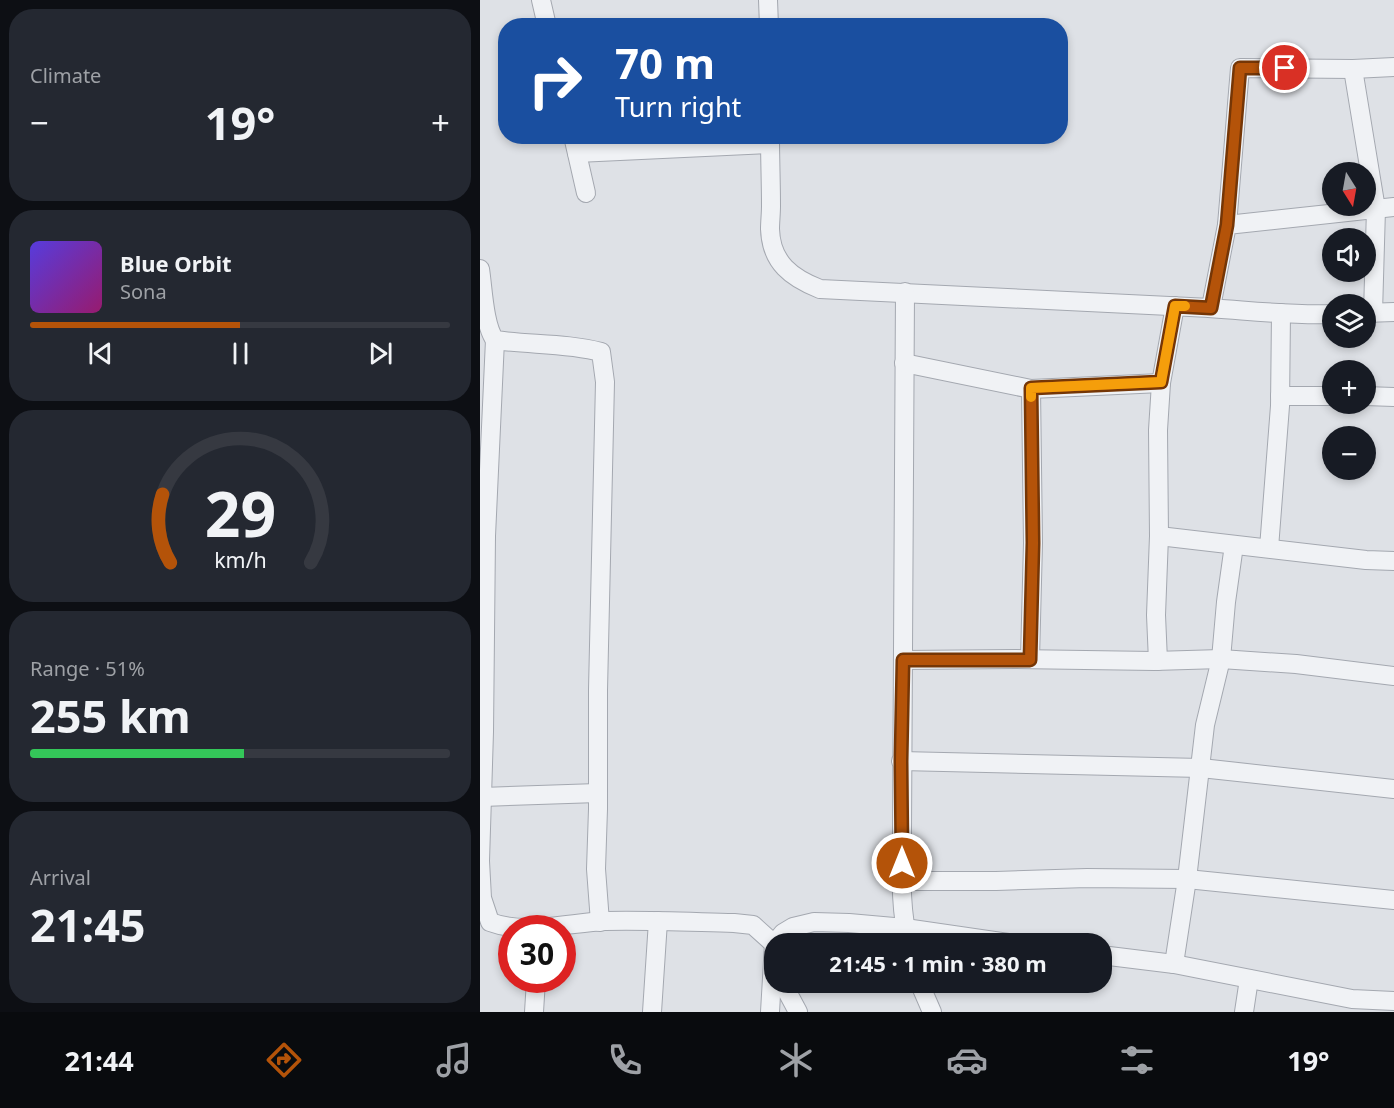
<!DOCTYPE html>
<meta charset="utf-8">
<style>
:root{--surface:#171b24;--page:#242831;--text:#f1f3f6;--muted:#9ea1a6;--line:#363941;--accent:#b45309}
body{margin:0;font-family:"Noto Sans",sans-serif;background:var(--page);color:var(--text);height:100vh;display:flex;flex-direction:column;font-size:22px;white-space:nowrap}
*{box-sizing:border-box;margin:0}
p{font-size:20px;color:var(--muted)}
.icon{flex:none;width:33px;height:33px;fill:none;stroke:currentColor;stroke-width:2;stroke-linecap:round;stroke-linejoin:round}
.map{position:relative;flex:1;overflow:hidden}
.side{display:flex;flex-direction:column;gap:9px;padding:9px;background:#0d0f14;width:480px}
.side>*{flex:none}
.top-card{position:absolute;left:18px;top:18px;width:570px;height:126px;border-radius:24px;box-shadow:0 3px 9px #0003;background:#1a4fa0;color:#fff;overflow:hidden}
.needle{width:39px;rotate:169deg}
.controls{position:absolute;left:842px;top:162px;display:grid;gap:12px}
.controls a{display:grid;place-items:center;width:54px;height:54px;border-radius:50%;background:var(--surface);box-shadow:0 3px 9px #0003;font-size:30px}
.speed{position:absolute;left:18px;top:915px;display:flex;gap:12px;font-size:30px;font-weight:700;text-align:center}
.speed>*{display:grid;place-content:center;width:78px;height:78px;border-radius:50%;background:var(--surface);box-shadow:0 3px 9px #0003;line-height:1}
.speed .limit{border:9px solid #d22;background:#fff;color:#111}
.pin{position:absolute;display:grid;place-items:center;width:51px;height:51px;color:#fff;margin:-26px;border:3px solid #fff;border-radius:50%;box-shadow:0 2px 6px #0007}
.me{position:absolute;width:66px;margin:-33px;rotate:0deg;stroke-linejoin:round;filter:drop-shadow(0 0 4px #0008)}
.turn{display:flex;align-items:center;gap:21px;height:126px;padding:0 18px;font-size:27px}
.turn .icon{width:78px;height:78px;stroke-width:2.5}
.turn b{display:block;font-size:42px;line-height:51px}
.big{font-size:45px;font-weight:700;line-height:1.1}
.side .widget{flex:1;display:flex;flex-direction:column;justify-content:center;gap:9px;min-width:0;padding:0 21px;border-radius:24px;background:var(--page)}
.side .dial{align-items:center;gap:0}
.dial svg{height:156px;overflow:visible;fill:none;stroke:var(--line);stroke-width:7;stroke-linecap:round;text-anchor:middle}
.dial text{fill:var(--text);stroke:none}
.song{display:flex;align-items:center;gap:18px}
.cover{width:72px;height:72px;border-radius:9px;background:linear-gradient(135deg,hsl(250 70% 55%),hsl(320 70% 35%))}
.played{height:6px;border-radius:3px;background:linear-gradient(90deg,var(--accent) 50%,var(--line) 50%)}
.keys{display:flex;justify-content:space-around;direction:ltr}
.heat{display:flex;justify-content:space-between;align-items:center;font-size:33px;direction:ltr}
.charge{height:9px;border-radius:4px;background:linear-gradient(90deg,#34c759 51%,var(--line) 0)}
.trip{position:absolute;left:284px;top:933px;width:348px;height:60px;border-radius:24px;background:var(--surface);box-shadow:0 3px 9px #0003;font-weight:700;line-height:60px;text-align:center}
.tabs{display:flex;height:96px;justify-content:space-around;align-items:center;background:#090b0e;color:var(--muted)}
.tabs .icon{width:42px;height:42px}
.tabs .selected{color:var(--accent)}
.tabs b{font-size:27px;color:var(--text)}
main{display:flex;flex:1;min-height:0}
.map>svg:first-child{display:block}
</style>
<main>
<section class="side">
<div class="widget"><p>Climate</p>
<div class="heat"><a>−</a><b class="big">19°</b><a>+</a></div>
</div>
<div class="widget">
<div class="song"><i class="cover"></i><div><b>Blue Orbit</b><p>Sona</p></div></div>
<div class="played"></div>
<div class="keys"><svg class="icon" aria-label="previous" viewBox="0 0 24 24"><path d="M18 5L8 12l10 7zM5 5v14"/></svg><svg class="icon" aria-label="pause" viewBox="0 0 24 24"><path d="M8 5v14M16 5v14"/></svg><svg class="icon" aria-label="next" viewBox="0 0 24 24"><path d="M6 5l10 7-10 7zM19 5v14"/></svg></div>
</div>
<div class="widget dial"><svg viewBox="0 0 100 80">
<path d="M14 69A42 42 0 1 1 86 69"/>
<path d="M14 69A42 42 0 0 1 10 34" stroke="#b45309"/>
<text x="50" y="56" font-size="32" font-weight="700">29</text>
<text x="50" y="72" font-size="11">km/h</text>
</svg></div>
<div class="widget"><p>Range · 51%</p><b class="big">255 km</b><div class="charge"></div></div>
<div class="widget"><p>Arrival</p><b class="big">21:45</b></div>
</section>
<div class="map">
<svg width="914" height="1012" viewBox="0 0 914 1012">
<rect width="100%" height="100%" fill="#dee1e6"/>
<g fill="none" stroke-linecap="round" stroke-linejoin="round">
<defs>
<g id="minor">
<polyline points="61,0 67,26"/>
<polyline points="288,0 289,26"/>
<polyline points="873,69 896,209 893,313"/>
<polyline points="93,136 106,193"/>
<path d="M290,136c0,24 1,47 1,70 0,8 -1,16 -1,23 1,34 22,49 50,60 124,5 247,12 370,18 48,2 95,9 142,7"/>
<polyline points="97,153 290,144"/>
<polyline points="747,225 760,68 873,69 914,67"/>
<path d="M0,269c3,19 4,56 15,71 35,5 72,3 106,12l4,30 -7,308v119l-2,60 4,53"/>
<path d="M425,292l-3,537c0,37 -3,78 7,115"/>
<polyline points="731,307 747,225 914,207"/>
<polyline points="885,313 914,312"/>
<polyline points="424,363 551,389 681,383"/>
<polyline points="800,396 852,396"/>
<polyline points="885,396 914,397"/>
<path d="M0,536h6l-2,196 -4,129 2,37 8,24c34,13 79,1 115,-1 43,-1 86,1 129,2l19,2 21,19"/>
<polyline points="6,536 15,340"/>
<polyline points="679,536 886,560 914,561"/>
<polyline points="789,548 800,406 801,313"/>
<polyline points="550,659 553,543 551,389"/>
<polyline points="423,660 535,659 674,661 741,659 816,664 914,676"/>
<polyline points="678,661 676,615 679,536 678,430 681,383 695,306"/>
<polyline points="421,761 721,768 914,789"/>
<polyline points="2,797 118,793"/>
<polyline points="422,881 516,881 607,878 707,879 914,900"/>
<polyline points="621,955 694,964 872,999 914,1001"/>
<polyline points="694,964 707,879 725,725 741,659 746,602 754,545"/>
<polyline points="302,982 318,1012"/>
<polyline points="439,982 452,1012"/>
<polyline points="54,1012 56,980"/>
<polyline points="172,1012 178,921"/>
<polyline points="290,1012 294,944 303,933 313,927 334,922 369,923 425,928 535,944"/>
<polyline points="764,1012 769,979"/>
</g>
</defs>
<!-- minor casing -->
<use href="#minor" stroke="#a4a8b0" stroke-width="20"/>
<!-- minor -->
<use href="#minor" stroke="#f0f2f5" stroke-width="18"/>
</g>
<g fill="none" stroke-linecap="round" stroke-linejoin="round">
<defs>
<polyline id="route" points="422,863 421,761 423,660 550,660 553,543 551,388 681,382 695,306 731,308 747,225 760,68 805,68"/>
</defs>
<!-- route casing -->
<use href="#route" stroke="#753606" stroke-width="15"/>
<!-- route -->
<use href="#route" stroke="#b45309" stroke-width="10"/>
<!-- slow -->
<polyline stroke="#f59e0b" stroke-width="10" points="551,397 551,388 681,382 695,306 705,306"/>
</g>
</svg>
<div class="controls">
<a><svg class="needle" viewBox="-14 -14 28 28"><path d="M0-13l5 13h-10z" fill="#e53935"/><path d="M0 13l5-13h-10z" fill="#9ea1a6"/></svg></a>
<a><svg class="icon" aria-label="sound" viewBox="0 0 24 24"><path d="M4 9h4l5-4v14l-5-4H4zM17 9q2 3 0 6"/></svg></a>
<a><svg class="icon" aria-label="layers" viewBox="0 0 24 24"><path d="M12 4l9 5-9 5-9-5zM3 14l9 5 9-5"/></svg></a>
<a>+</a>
<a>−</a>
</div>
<div class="speed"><div class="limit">30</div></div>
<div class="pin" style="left:805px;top:68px;background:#d93025"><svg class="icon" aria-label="arrive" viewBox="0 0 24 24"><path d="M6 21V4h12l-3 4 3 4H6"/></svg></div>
<svg class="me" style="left:422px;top:863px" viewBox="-20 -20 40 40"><circle r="17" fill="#b45309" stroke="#fff" stroke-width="3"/><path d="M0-11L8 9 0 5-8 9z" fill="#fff"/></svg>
<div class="trip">21:45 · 1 min · 380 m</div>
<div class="top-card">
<div class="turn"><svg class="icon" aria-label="right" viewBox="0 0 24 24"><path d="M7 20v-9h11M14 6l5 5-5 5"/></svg><div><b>70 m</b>Turn right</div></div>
</div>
</div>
</main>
<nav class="tabs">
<b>21:44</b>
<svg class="icon selected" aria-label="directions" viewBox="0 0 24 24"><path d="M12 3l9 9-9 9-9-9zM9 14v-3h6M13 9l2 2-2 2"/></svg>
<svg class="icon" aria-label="music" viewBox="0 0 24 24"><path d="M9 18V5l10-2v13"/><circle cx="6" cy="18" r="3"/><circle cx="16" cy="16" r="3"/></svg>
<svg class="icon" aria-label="phone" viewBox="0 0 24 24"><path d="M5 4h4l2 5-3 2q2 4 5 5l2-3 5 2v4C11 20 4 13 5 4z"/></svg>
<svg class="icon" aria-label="climate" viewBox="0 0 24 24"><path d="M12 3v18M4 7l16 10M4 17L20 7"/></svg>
<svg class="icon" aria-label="car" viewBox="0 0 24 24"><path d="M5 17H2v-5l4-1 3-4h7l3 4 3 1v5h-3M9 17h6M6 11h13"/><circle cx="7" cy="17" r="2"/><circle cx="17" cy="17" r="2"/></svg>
<svg class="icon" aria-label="filters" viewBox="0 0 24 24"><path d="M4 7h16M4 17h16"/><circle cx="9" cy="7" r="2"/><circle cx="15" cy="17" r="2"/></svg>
<b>19°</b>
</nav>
